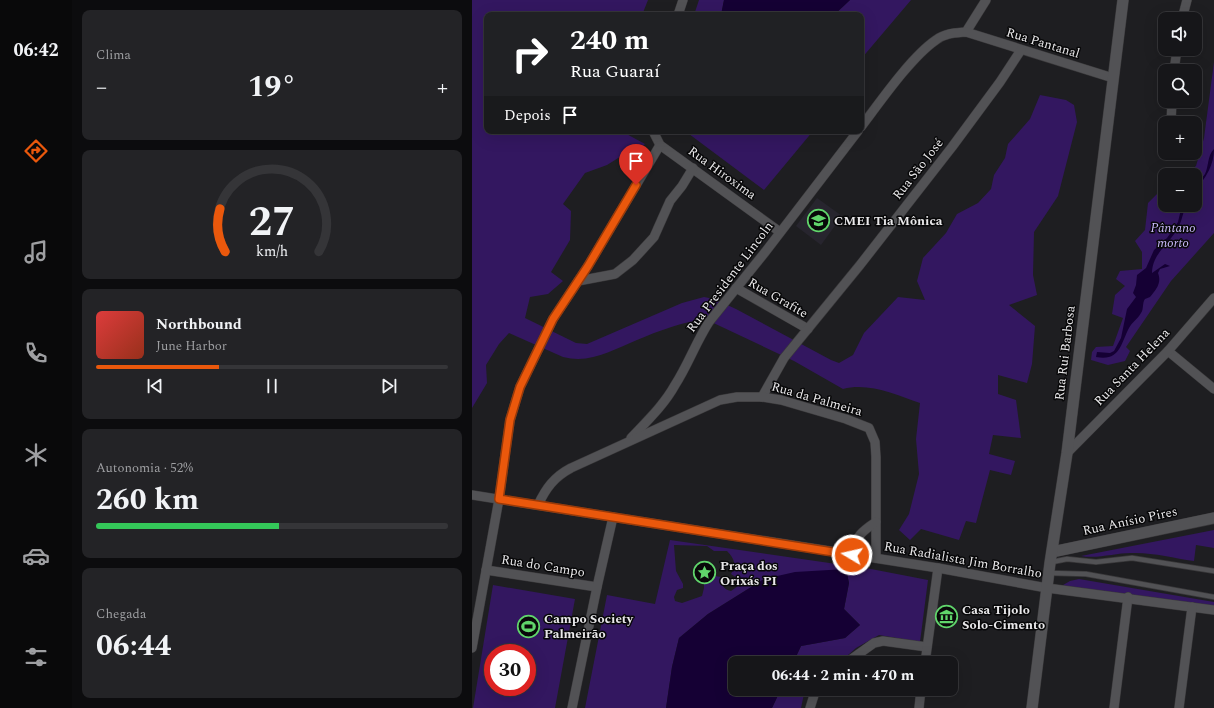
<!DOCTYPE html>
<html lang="pt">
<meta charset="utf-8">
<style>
:root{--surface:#161619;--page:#232326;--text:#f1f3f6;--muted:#9e9fa2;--line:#353538;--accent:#ea580c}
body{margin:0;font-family:Spectral,serif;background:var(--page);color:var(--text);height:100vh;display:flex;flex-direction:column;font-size:15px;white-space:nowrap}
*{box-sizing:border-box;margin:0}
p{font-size:13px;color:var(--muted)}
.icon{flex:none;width:22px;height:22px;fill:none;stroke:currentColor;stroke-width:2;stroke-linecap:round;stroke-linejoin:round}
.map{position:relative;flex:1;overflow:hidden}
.panel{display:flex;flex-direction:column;gap:10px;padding:10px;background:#0c0c0e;width:400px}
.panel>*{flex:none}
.hud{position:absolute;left:12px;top:12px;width:380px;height:122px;border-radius:8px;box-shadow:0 4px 16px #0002,0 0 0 1px var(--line);background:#202124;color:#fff;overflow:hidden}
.tools{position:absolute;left:686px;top:12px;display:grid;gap:8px}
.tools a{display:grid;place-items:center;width:44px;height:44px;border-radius:8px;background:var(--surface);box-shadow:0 4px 16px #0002,0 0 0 1px var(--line);font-size:20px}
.speed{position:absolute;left:12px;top:644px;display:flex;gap:8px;font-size:20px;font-weight:700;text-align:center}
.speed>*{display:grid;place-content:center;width:52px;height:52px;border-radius:50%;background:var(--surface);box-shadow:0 4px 16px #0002,0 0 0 1px var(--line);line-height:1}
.speed .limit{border:6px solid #d22;background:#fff;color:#111}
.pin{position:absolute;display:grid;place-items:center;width:34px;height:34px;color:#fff;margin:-41px -17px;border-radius:50% 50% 50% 0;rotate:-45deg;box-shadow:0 0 4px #0007}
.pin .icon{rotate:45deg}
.me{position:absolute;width:44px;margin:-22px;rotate:279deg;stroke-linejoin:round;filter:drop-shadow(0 0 3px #0008)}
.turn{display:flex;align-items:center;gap:14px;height:84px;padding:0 20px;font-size:18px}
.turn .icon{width:52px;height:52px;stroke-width:2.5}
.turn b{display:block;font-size:28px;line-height:34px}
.then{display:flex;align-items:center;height:38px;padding:0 20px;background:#0003;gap:8px;font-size:15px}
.big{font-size:30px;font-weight:700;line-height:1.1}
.panel .card{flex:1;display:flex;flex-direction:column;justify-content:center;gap:6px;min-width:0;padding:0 14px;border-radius:8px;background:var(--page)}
.panel .dial{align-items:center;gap:0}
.dial svg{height:104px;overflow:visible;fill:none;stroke:var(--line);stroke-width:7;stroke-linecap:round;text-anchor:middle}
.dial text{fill:var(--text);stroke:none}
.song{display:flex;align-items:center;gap:12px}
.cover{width:48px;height:48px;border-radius:6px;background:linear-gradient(135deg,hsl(0 70% 55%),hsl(10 70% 35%))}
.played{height:4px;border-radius:2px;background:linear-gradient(90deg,var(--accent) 35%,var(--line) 35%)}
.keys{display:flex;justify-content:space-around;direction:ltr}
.heat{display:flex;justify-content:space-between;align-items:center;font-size:22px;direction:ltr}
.charge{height:6px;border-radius:3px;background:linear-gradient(90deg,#34c759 52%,var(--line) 0)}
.trip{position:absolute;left:256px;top:656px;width:230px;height:40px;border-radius:8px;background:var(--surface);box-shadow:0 4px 16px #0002,0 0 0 1px var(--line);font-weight:700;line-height:40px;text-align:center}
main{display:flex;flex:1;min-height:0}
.tab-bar{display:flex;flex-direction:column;width:72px;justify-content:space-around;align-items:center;background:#09090a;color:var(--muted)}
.tab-bar .icon{width:28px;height:28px}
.tab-bar .selected{color:var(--accent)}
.tab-bar b{font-size:18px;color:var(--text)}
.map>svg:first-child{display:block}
</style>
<main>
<nav class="tab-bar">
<b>06:42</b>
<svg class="icon selected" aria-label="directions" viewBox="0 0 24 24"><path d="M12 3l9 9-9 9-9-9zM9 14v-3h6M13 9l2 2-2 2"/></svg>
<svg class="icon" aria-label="music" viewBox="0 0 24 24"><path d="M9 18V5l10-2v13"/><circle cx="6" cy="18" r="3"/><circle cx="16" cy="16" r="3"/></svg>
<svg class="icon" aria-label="phone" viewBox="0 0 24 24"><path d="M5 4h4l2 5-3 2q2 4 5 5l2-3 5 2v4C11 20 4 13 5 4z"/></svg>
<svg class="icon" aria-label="climate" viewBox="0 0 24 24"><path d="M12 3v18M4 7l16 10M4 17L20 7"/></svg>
<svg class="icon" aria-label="car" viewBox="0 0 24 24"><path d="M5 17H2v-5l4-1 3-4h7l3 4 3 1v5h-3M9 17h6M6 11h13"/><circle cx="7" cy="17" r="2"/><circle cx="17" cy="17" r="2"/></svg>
<svg class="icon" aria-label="filters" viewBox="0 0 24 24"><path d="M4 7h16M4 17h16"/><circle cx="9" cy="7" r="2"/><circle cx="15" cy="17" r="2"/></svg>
</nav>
<section class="panel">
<div class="card"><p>Clima</p>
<div class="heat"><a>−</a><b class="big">19°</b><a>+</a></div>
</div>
<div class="card dial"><svg viewBox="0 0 100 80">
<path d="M14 69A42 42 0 1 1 86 69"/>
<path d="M14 69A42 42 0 0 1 10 36" stroke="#ea580c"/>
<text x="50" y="56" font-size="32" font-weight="700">27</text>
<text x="50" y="72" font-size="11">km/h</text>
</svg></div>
<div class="card">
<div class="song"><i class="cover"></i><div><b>Northbound</b><p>June Harbor</p></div></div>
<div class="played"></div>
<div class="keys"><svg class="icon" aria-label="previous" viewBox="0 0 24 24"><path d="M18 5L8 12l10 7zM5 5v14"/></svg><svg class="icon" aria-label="pause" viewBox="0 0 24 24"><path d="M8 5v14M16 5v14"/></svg><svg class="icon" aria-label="next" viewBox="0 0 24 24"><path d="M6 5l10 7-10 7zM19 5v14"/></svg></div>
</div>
<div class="card"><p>Autonomia · 52%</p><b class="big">260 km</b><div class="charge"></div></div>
<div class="card"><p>Chegada</p><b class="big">06:44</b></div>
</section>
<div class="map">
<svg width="742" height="708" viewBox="0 0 742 708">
<rect width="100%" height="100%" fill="#1e1e21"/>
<!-- built -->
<polygon fill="#27252e" points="345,198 370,216 349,245 324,226"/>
<!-- green -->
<g fill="#331760" fill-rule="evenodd">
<path d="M0,0h176l-6,15h-155v116h134l24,13 -8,8 -14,3 -16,10 -22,8 -22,31 8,7 -1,29 -19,32 12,9 -15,13 -18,3 -5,21 51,25 11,1 95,-41 22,-6 10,2 22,10 95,51 8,3 14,-8 11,-22 34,-36 27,3 -8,-19 6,-23 23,-25 11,-19 21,-11 13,-14 3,-14 11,-17 3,-14 22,-25 10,-24 26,5 8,5 3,17 -19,74 -24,36 -1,43 4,20 -28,10 26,21 -3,38 -5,19 -29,-8v19l18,6 5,38 -28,-3 -4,19 26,7 -4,14 -21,-5 -14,53 -10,-2 -7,19 -38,-11 -11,11 -11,-10 10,-16 10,-40 -3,-35 4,-36c-24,-8 -51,-21 -77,-14l-49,-28 -89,-42c-22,3 -47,12 -68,21 -25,10 -46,24 -74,17l-54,-24 -10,11 -13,21 1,18 -15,25z"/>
<polygon points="227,0 252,0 249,15 222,15"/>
<polygon points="378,0 439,0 389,59 389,15 362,15"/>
<polygon points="742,62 742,233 699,281 654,347 658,351 653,361 636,365 619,360 620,352 624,347 641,346 651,318 640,314 643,295 653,286 644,279 648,271 670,269 670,252 663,241 673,230 676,203 688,191 693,192 693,205 723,205 723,175 712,175 724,166 732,138"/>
<polygon points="213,131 341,131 292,190"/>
<path d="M742,530v18l-18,-3 -2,16c-21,-3 -42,-9 -63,-8 -16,0 -33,6 -50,3z"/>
<path d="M198,540l201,29 57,11 -8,62 -41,-7 -23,13 -17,15h-46l8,-17 44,-8 15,-13 -16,-16 5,-26 -3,-14 -82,10 -56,35 -29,24 -7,29 -6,41h-81l22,-113 48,9zM202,545l33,1 7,5h13c7,7 10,14 4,23l6,4 1,8 -7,5c-8,-2 -9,-5 -10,-14l-6,-1 -8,6h-3v6l-2,8 -20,7 -7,-2 -1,-4 3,-7 6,-2v-4l-7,-13z"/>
<polygon points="607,579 742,602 742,609 586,588 598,581"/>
<path d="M21,585l82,14 -20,109h-82zM21,653h34v34h-34z"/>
<polygon points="309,689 333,689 329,708 300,708"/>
</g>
<!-- water -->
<g fill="#150034">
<polygon points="252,0 378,0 362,15 249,15"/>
<path d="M742,149c0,16 -8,29 -19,41 0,-8 6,-10 10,-16 4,-8 2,-18 9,-25z"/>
<path d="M710,205h4c-3,7 -4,15 -7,21 -8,17 -27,27 -27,47l13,-9 5,2 -10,3 -2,4c4,10 -2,17 -8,24l-5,2c-3,4 -1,10 -4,14 -3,6 -9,9 -12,15 -8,15 -9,34 -33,29l1,-5 13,1 4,-2 7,-13 6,-29 9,-12 -3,-4 3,-8 1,-10 9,-7 8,-18 13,-12 7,-10 4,-6z"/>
<polygon points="374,569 377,583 372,609 388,625 373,638 329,646 321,663 263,663 263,689 309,689 300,708 194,708 200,667 207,638 236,614 292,579 323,572"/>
</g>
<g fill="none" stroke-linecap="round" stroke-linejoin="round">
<defs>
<g id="service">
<polyline points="580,562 595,559 624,562 660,558 742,571"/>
<polyline points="577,573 614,574 742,597"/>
</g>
<g id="minor">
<polyline points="206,15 211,0"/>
<polyline points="710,19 715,0"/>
<polyline points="494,32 514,0"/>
<polyline points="702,71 705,49"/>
<polyline points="699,123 700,101"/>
<path d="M389,127c19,-25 50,-70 75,-87 9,-7 19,-7 30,-8l147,46"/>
<polyline points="181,131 188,145 308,232"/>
<polyline points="697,155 697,153"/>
<polyline points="106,281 143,274 161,260 182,237 198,201 210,186 221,168"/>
<polyline points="264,288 336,329"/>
<polyline points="696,351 742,389"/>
<polyline points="290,397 312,358 388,265 480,147 528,82 549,50"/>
<path d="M159,438c16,-17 33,-33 44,-53 13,-20 21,-43 34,-63l57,-71 92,-120"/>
<polyline points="595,453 696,351 742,298"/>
<polyline points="0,495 466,568 575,588 742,610"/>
<path d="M66,505c8,-17 16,-28 33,-37l149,-68 17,-3h25l19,3 65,19 23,9 6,14 1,15v101"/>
<path d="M380,555c3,-18 10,-24 24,-33"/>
<polyline points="14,570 125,587"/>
<polyline points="0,648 27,499 38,420 48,387 81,319 116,266 188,145"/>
<polyline points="374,663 402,643 411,641 455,647"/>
<polyline points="453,663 466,568"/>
<polyline points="100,708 125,587 141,517"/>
<polyline points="338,708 344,689"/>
<polyline points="447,708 449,689"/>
<polyline points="642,708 656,597"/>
<polyline points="707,708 720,607"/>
</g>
<g id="tertiary">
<polyline points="580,552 742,518"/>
<polyline points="560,708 578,563 595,453 651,0"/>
</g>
</defs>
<!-- service casing -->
<use href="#service" stroke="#3a393b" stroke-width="6"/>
<!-- minor casing -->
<use href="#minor" stroke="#3a393b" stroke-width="10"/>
<!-- tertiary casing -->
<use href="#tertiary" stroke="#3a393b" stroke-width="12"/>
<!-- service -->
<use href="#service" stroke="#525255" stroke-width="4.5"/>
<!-- minor -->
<use href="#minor" stroke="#525255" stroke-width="9"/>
<!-- tertiary -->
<use href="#tertiary" stroke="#525255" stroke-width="11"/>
</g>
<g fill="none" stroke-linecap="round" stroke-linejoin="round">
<defs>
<polyline id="route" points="164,185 116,266 81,319 48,387 38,420 27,499 380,555"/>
</defs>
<!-- route casing -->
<use href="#route" stroke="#983908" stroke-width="10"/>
<!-- route -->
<use href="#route" stroke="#ea580c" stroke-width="7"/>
</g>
<!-- icons -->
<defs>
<symbol id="school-ring" viewBox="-11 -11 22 22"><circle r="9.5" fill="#080809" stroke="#60d56b" stroke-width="1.5"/><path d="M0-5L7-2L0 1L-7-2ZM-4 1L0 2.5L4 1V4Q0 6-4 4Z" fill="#60d56b"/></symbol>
<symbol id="sight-ring" viewBox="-11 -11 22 22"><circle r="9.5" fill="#080809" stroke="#60d56b" stroke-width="1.5"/><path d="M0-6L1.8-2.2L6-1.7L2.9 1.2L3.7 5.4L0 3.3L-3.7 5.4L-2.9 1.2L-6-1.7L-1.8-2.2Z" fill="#60d56b"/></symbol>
<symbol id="museum-ring" viewBox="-11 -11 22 22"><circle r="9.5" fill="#080809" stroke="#60d56b" stroke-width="1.5"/><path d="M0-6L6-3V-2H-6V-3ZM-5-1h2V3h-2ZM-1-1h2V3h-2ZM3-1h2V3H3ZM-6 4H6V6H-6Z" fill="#60d56b"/></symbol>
<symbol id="stadium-ring" viewBox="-11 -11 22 22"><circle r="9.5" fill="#080809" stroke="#60d56b" stroke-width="1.5"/><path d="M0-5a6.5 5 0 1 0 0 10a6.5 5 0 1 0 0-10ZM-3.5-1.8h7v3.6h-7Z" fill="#60d56b"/></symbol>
</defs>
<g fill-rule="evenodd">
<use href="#school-ring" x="334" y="208" width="25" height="25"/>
<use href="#sight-ring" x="220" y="560" width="25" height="25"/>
<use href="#museum-ring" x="462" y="604" width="25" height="25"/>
<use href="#stadium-ring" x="44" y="614" width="25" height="25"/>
</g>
<g text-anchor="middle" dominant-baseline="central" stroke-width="3" stroke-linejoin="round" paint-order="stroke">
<!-- street labels -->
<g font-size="13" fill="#e9e8ea" stroke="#080809">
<text transform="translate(571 43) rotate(17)">Rua Pantanal</text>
<text transform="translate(446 169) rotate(-52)">Rua São José</text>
<text transform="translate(250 173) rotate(36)">Rua Hiroxima</text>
<text transform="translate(258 277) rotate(-53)">Rua Presidente Lincoln</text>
<text transform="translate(306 298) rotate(30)">Rua Grafite</text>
<text transform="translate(593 353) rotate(-83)">Rua Rui Barbosa</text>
<text transform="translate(660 367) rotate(-46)">Rua Santa Helena</text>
<text transform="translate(345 399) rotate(16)">Rua da Palmeira</text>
<text transform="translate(658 521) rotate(-12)">Rua Anísio Pires</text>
<text transform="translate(491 560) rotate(10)">Rua Radialista Jim Borralho</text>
<text transform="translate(71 566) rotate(9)">Rua do Campo</text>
</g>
<!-- poi labels -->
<g font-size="13" font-weight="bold" fill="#e9e8ea" stroke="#080809" text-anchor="start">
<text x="362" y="221">CMEI Tia Mônica</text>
<text x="248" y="566">Praça dos<tspan x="248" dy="15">Orixás PI</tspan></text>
<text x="490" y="610">Casa Tijolo<tspan x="490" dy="15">Solo-Cimento</tspan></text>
<text x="72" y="619">Campo Society<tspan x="72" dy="15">Palmeirão</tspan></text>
</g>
<!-- park labels -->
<g font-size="13" font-style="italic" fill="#cabafb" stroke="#080809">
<text x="701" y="228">Pântano<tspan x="701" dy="15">morto</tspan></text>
</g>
</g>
</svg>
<div class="tools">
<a><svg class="icon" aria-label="sound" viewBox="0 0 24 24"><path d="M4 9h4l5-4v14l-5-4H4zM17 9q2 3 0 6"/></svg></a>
<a><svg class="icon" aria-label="search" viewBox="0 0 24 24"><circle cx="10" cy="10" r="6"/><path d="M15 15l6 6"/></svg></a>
<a>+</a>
<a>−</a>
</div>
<div class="speed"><div class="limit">30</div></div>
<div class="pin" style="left:164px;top:185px;background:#d93025"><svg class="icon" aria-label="arrive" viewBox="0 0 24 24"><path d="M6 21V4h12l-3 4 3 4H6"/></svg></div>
<svg class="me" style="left:380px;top:555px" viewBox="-20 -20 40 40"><circle r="17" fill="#ea580c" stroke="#fff" stroke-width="3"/><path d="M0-11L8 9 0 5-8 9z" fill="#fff"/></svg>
<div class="trip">06:44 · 2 min · 470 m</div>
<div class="hud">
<div class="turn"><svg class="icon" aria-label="right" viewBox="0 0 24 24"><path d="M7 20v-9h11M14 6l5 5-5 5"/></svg><div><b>240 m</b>Rua Guaraí</div></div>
<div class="then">Depois<svg class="icon" aria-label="arrive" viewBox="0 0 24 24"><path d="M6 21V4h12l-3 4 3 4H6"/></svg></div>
</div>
</div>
</main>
